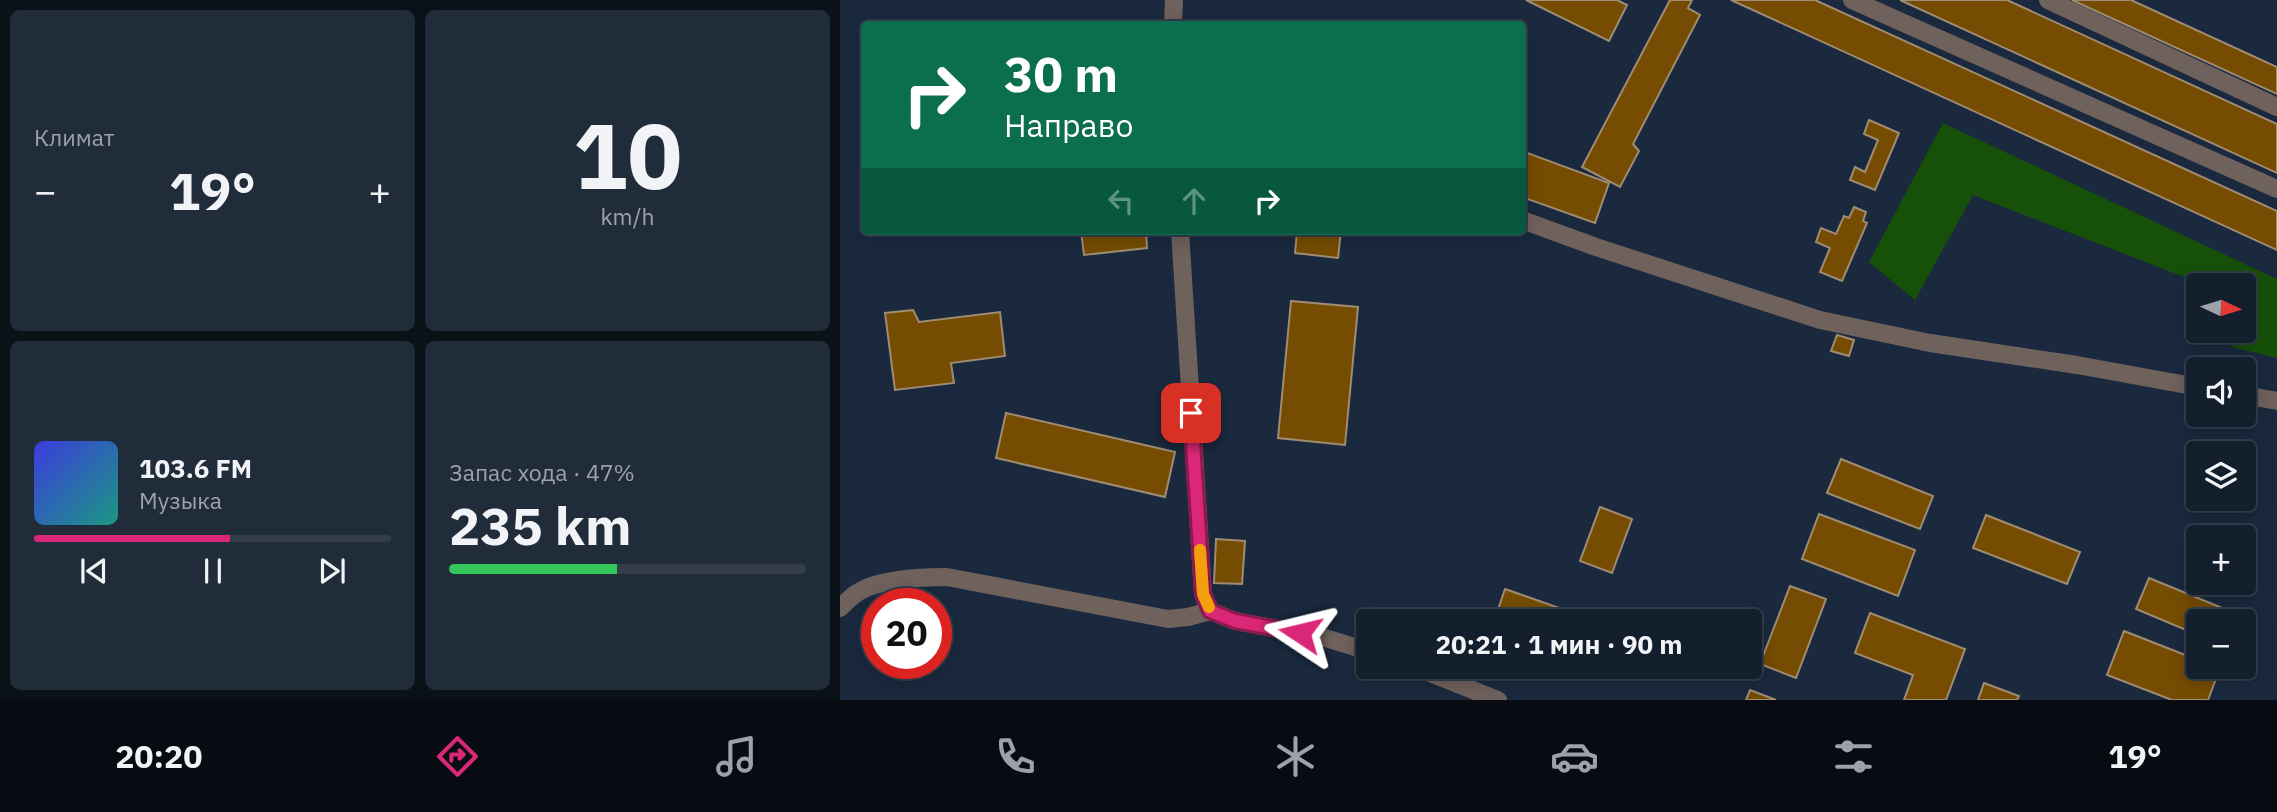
<!DOCTYPE html>
<html lang="ru">
<meta charset="utf-8">
<style>
:root{--surface:#141f2e;--page:#212c3a;--text:#f1f3f6;--muted:#9da2aa;--line:#333d4a;--accent:#db2777}
body{margin:0;font-family:"IBM Plex Sans",sans-serif;background:var(--page);color:var(--text);height:100vh;display:flex;flex-direction:column;font-size:26px;white-space:nowrap}
*{box-sizing:border-box;margin:0}
p{font-size:23px;color:var(--muted)}
.icon{flex:none;width:38px;height:38px;fill:none;stroke:currentColor;stroke-width:2;stroke-linecap:round;stroke-linejoin:round}
.map{position:relative;flex:1;overflow:hidden}
.side{display:flex;flex-direction:column;gap:10px;padding:10px;background:#0b1119;width:840px}
.side>*{flex:none}
.banner{position:absolute;left:21px;top:21px;width:665px;height:214px;border-radius:7px;box-shadow:0 4px 18px #0003,0 0 0 2px var(--line);background:#0b6e4f;color:#fff;overflow:hidden}
.needle{width:46px;rotate:94deg}
.buttons{position:absolute;left:1346px;top:273px;display:grid;gap:14px}
.buttons a{display:grid;place-items:center;width:70px;height:70px;border-radius:7px;background:var(--surface);box-shadow:0 4px 18px #0003,0 0 0 2px var(--line);font-size:35px}
.speed{position:absolute;left:21px;top:588px;display:flex;gap:14px;font-size:35px;font-weight:700;text-align:center}
.speed>*{display:grid;place-content:center;width:91px;height:91px;border-radius:50%;background:var(--surface);box-shadow:0 4px 18px #0003,0 0 0 2px var(--line);line-height:1}
.speed .limit{border:10px solid #d22;background:#fff;color:#111}
.pin{position:absolute;display:grid;place-items:center;width:60px;height:60px;color:#fff;margin:-30px;border-radius:14px;box-shadow:0 4px 10px #0006}
.me{position:absolute;width:77px;margin:-38px;rotate:280deg;stroke-linejoin:round;filter:drop-shadow(0 0 5px #0008)}
.turn{display:flex;align-items:center;gap:24px;height:147px;padding:0 28px;font-size:32px}
.turn .icon{width:91px;height:91px;stroke-width:2.5}
.turn b{display:block;font-size:49px;line-height:60px}
.lanes{display:flex;align-items:center;height:66px;padding:0 28px;background:#0003;justify-content:center;gap:35px;direction:ltr}
.lanes .off{opacity:.35}
.big{font-size:52px;font-weight:800;line-height:1.1}
.side .tile{flex:1;display:flex;flex-direction:column;justify-content:center;gap:10px;min-width:0;padding:0 24px;border-radius:10px;background:var(--page)}
.side .dial{align-items:center;gap:0}
.dial b{font-size:91px;line-height:1}
.song{display:flex;align-items:center;gap:21px}
.cover{width:84px;height:84px;border-radius:10px;background:linear-gradient(135deg,hsl(240 70% 55%),hsl(170 70% 35%))}
.played{height:7px;border-radius:4px;background:linear-gradient(90deg,var(--accent) 55%,var(--line) 55%)}
.keys{display:flex;justify-content:space-around;direction:ltr}
.heat{display:flex;justify-content:space-between;align-items:center;font-size:38px;direction:ltr}
.charge{height:10px;border-radius:5px;background:linear-gradient(90deg,#34c759 47%,var(--line) 0)}
.side .tiles{flex:1;display:grid;gap:10px;grid-template-columns:repeat(2,1fr)}
.trip{position:absolute;left:516px;top:609px;width:406px;height:70px;border-radius:7px;background:var(--surface);box-shadow:0 4px 18px #0003,0 0 0 2px var(--line);font-weight:800;line-height:70px;text-align:center}
.tab-bar{display:flex;height:112px;justify-content:space-around;align-items:center;background:#080c12;color:var(--muted)}
.tab-bar .icon{width:49px;height:49px}
.tab-bar .current{color:var(--accent)}
.tab-bar b{font-size:32px;color:var(--text)}
main{display:flex;flex:1;min-height:0}
.map>svg:first-child{display:block}
</style>
<main>
<section class="side">
<div class="tiles">
<div class="tile"><p>Климат</p>
<div class="heat"><a>−</a><b class="big">19°</b><a>+</a></div>
</div>
<div class="tile dial"><b>10</b><p>km/h</p></div>
<div class="tile">
<div class="song"><i class="cover"></i><div><b>103.6 FM</b><p>Музыка</p></div></div>
<div class="played"></div>
<div class="keys"><svg class="icon" aria-label="previous" viewBox="0 0 24 24"><path d="M18 5L8 12l10 7zM5 5v14"/></svg><svg class="icon" aria-label="pause" viewBox="0 0 24 24"><path d="M8 5v14M16 5v14"/></svg><svg class="icon" aria-label="next" viewBox="0 0 24 24"><path d="M6 5l10 7-10 7zM19 5v14"/></svg></div>
</div>
<div class="tile"><p>Запас хода · 47%</p><b class="big">235 km</b><div class="charge"></div></div>
</div>
</section>
<div class="map">
<svg width="1437" height="700" viewBox="0 0 1437 700">
<rect width="100%" height="100%" fill="#1a293e"/>
<!-- green -->
<polygon fill="#175009" points="1103,123 1437,279 1437,358 1392,347 1383,331 1404,331 1404,285 1358,285 1357,282 1133,195 1075,300 1029,262"/>
<!-- building -->
<g fill="#754c01" stroke="#a08c73" stroke-width="2">
<polygon points="686,0 777,0 787,5 769,41"/>
<polygon points="830,0 852,0 848,8 860,15 793,144 799,151 780,187 742,167"/>
<polygon points="891,0 975,0 1437,211 1437,250"/>
<polygon points="1060,0 1167,0 1437,124 1437,173"/>
<polygon points="1232,0 1291,0 1437,67 1437,94"/>
<polygon points="1029,120 1059,133 1035,190 1010,180 1015,167 1025,172 1038,140 1024,134"/>
<polygon points="682,151 769,183 755,223 682,197"/>
<polygon points="1014,207 1026,212 1023,221 1027,223 1002,281 980,272 990,248 976,242 981,228 996,234 1004,216 1009,218"/>
<polygon points="241,231 306,231 307,248 244,255"/>
<polygon points="457,231 501,231 498,258 455,253"/>
<polygon points="451,301 518,307 505,445 438,438"/>
<polygon points="73,310 79,322 160,312 165,356 111,363 114,383 55,390 45,313"/>
<polygon points="997,335 1014,340 1009,356 991,351"/>
<polygon points="166,413 335,452 325,497 156,458"/>
<polygon points="1001,459 1093,496 1080,529 987,493"/>
<polygon points="760,507 792,519 772,573 740,561"/>
<polygon points="979,514 1075,550 1058,596 962,559"/>
<polygon points="1146,515 1240,552 1227,584 1133,548"/>
<polygon points="376,539 405,541 402,584 374,583"/>
<polygon points="1309,578 1397,614 1394,621 1358,621 1358,635 1296,609"/>
<polygon points="950,586 986,599 956,678 920,664"/>
<polygon points="665,589 745,617 743,621 654,621"/>
<polygon points="1030,613 1125,649 1106,700 1064,700 1073,675 1015,653"/>
<polygon points="1284,631 1358,660 1358,667 1380,668 1368,700 1332,700 1267,675"/>
<polygon points="1144,683 1179,696 1177,700 1138,700"/>
<polygon points="910,690 936,700 906,700"/>
</g>
<g fill="none" stroke-linecap="round" stroke-linejoin="round">
<!-- minor -->
<g stroke="#6f615c" stroke-width="18">
<polyline points="1012,0 1437,189"/>
<polyline points="1208,0 1437,107"/>
<polyline points="333,24 334,0"/>
<polyline points="682,220 756,247 980,320 1090,343 1237,365 1358,387"/>
<polyline points="340,231 363,594 370,611 395,621 482,637 528,651"/>
<polyline points="1404,395 1437,401"/>
<path d="M0,608c5,-5 11,-11 17,-15 20,-14 66,-16 90,-16l221,42 20,-2 22,-6"/>
<polyline points="575,667 658,700"/>
</g>
</g>
<g fill="none" stroke-linecap="round" stroke-linejoin="round">
<defs>
<polyline id="route" points="351,413 363,594 370,611 395,621 460,633"/>
</defs>
<!-- route casing -->
<use href="#route" stroke="#8e194d" stroke-width="18"/>
<!-- route -->
<use href="#route" stroke="#db2777" stroke-width="12"/>
<!-- slow -->
<polyline stroke="#f59e0b" stroke-width="12" points="360,550 363,594 369,607"/>
</g>
</svg>
<div class="buttons">
<a><svg class="needle" viewBox="-14 -14 28 28"><path d="M0-13l5 13h-10z" fill="#e53935"/><path d="M0 13l5-13h-10z" fill="#9da2aa"/></svg></a>
<a><svg class="icon" aria-label="sound" viewBox="0 0 24 24"><path d="M4 9h4l5-4v14l-5-4H4zM17 9q2 3 0 6"/></svg></a>
<a><svg class="icon" aria-label="layers" viewBox="0 0 24 24"><path d="M12 4l9 5-9 5-9-5zM3 14l9 5 9-5"/></svg></a>
<a>+</a>
<a>−</a>
</div>
<div class="speed"><div class="limit">20</div></div>
<div class="pin" style="left:351px;top:413px;background:#d93025"><svg class="icon" aria-label="arrive" viewBox="0 0 24 24"><path d="M6 21V4h12l-3 4 3 4H6"/></svg></div>
<svg class="me" style="left:460px;top:633px" viewBox="-20 -20 40 40"><path d="M0-17L14 15 0 8-14 15z" fill="#db2777" stroke="#fff" stroke-width="4"/></svg>
<div class="trip">20:21 · 1 мин · 90 m</div>
<div class="banner">
<div class="turn"><svg class="icon" aria-label="right" viewBox="0 0 24 24"><path d="M7 20v-9h11M14 6l5 5-5 5"/></svg><div><b>30 m</b>Направо</div></div>
<div class="lanes"><svg class="icon off" aria-label="left" viewBox="0 0 24 24"><path d="M17 20v-9H6M10 6l-5 5 5 5"/></svg><svg class="icon off" aria-label="ahead" viewBox="0 0 24 24"><path d="M12 20V5M6 11l6-6 6 6"/></svg><svg class="icon" aria-label="right" viewBox="0 0 24 24"><path d="M7 20v-9h11M14 6l5 5-5 5"/></svg></div>
</div>
</div>
</main>
<nav class="tab-bar">
<b>20:20</b>
<svg class="icon current" aria-label="directions" viewBox="0 0 24 24"><path d="M12 3l9 9-9 9-9-9zM9 14v-3h6M13 9l2 2-2 2"/></svg>
<svg class="icon" aria-label="music" viewBox="0 0 24 24"><path d="M9 18V5l10-2v13"/><circle cx="6" cy="18" r="3"/><circle cx="16" cy="16" r="3"/></svg>
<svg class="icon" aria-label="phone" viewBox="0 0 24 24"><path d="M5 4h4l2 5-3 2q2 4 5 5l2-3 5 2v4C11 20 4 13 5 4z"/></svg>
<svg class="icon" aria-label="climate" viewBox="0 0 24 24"><path d="M12 3v18M4 7l16 10M4 17L20 7"/></svg>
<svg class="icon" aria-label="car" viewBox="0 0 24 24"><path d="M5 17H2v-5l4-1 3-4h7l3 4 3 1v5h-3M9 17h6M6 11h13"/><circle cx="7" cy="17" r="2"/><circle cx="17" cy="17" r="2"/></svg>
<svg class="icon" aria-label="filters" viewBox="0 0 24 24"><path d="M4 7h16M4 17h16"/><circle cx="9" cy="7" r="2"/><circle cx="15" cy="17" r="2"/></svg>
<b>19°</b>
</nav>
